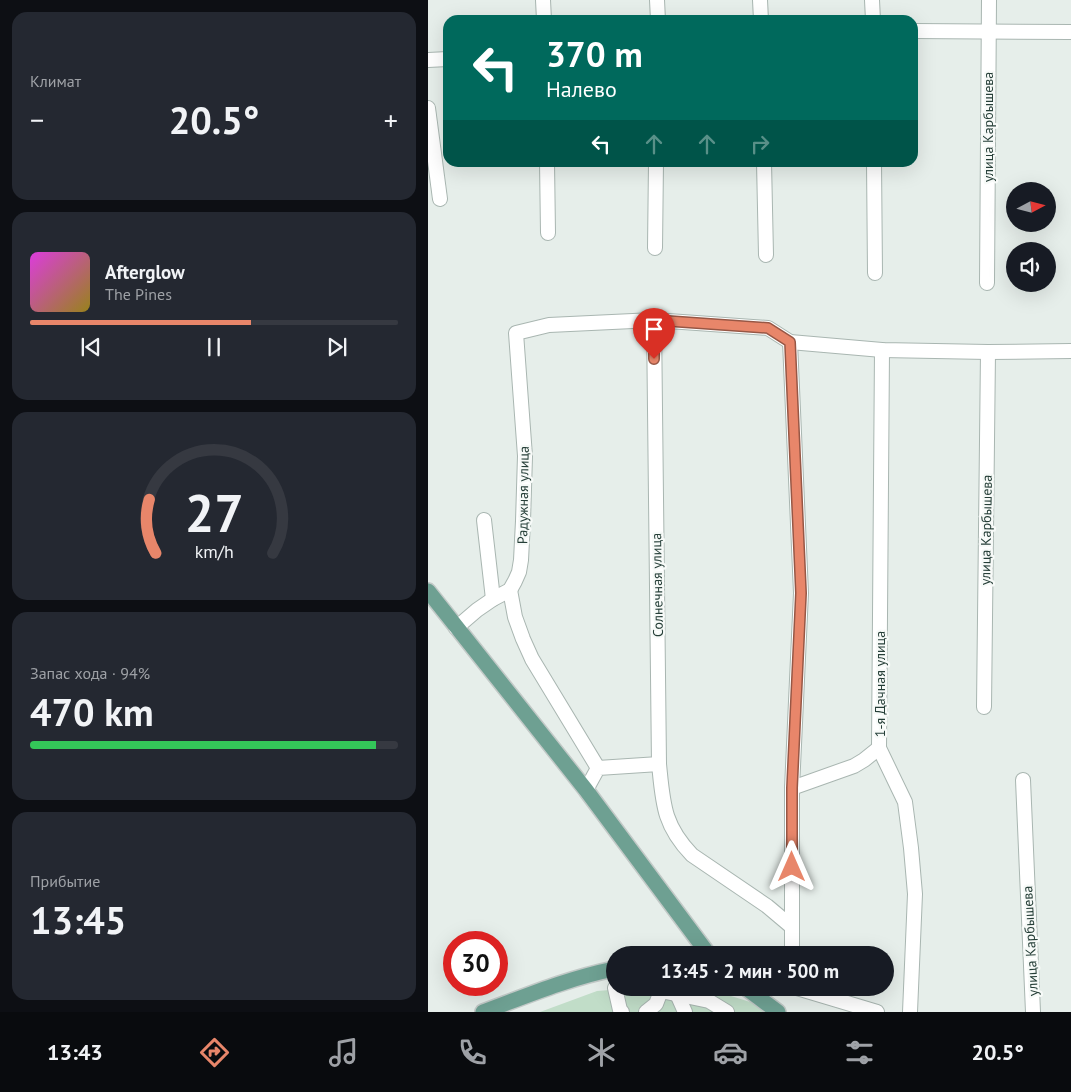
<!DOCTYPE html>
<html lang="ru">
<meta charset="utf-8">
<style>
:root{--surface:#171b24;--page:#242831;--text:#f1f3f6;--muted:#9ea1a6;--line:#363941;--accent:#e8866a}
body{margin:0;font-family:"PT Sans",sans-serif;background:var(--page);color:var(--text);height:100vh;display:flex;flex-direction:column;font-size:19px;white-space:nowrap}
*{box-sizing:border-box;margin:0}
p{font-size:16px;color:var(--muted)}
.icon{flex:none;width:28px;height:28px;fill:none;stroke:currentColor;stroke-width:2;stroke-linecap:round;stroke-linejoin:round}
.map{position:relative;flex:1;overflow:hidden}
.drawer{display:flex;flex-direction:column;gap:12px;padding:12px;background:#0d0f14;width:428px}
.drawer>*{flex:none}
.guide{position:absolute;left:15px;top:15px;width:475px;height:152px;border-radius:15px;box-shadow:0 5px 20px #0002;background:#00695c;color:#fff;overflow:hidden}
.needle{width:32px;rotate:83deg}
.buttons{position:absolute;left:578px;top:182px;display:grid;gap:10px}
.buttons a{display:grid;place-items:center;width:50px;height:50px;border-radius:50%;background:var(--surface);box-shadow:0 5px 20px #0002;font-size:25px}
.speed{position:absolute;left:15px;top:931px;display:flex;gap:10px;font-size:25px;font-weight:700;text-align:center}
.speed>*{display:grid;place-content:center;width:65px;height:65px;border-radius:50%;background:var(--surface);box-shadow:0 5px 20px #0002;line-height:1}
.speed .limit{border:8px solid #d22;background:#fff;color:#111}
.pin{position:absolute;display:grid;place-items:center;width:42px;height:42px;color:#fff;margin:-51px -21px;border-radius:50% 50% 50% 0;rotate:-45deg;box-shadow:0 0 5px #0007}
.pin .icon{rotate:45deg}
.me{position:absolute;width:55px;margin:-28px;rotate:0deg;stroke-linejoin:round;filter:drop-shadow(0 0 4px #0008)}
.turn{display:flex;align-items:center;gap:18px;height:105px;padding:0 20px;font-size:22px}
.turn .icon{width:65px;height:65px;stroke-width:2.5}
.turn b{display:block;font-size:35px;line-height:42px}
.lanes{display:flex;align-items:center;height:48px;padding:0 20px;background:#0003;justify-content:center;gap:25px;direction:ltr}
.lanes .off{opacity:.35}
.big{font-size:38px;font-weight:600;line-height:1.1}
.drawer .widget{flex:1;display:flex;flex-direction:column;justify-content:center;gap:8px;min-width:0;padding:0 18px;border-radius:15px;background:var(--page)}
.drawer .dial{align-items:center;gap:0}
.dial svg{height:130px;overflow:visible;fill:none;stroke:var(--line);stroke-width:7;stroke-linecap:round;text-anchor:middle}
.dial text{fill:var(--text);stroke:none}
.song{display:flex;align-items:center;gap:15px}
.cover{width:60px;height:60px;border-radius:8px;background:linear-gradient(135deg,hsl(300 70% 55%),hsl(50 70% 35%))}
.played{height:5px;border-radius:2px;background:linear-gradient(90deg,var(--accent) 60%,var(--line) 60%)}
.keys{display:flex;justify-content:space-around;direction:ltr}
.heat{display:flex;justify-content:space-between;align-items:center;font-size:28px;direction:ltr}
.charge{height:8px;border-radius:4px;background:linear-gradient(90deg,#34c759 94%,var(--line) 0)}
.trip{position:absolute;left:178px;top:946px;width:288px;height:50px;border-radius:25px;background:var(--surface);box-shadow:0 5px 20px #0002;font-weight:600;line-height:50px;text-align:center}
.tab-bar{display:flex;height:80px;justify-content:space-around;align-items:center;background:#090b0e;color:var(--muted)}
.tab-bar .icon{width:35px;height:35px}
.tab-bar .active{color:var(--accent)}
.tab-bar b{font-size:22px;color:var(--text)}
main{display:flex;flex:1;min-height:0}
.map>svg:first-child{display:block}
</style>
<main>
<section class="drawer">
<div class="widget"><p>Климат</p>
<div class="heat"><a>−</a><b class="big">20.5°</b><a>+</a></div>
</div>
<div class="widget">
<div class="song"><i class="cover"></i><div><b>Afterglow</b><p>The Pines</p></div></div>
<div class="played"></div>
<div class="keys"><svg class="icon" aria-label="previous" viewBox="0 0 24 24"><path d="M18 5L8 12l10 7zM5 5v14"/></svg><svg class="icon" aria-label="pause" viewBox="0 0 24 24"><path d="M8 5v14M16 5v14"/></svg><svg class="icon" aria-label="next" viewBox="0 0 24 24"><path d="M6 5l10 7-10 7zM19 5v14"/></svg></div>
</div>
<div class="widget dial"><svg viewBox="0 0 100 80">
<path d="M14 69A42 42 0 1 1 86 69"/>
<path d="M14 69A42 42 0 0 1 10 36" stroke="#e8866a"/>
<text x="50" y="56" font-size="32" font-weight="700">27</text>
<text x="50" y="72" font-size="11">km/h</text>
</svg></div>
<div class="widget"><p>Запас хода · 94%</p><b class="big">470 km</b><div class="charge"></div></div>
<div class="widget"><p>Прибытие</p><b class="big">13:45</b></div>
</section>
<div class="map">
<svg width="644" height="1012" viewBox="0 0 644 1012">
<rect width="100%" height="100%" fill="#e6eeea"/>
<!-- green -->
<polygon fill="#c1ddc8" points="208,988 277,988 355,1012 112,1012 169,991"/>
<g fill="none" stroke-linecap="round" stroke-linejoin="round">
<defs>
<g id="minor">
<polyline points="115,0 116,20"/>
<polyline points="229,0 230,20"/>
<polyline points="332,0 333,20"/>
<polyline points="444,0 445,20"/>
<polyline points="485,31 644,32"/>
<polyline points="0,60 20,59"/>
<polyline points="0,108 12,199"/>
<polyline points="119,162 120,233"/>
<polyline points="336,162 338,255"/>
<polyline points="446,162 447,273"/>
<polyline points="227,248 228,162"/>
<polyline points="559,283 561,0"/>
<polyline points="362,342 373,593 364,788 364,955"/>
<polyline points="454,350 451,748 477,802 483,848 487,894 482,1012"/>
<polyline points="56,520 65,599"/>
<polyline points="82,590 87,617 95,639 104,659 170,768"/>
<polyline points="28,628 49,610 65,599 82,590 87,581 91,572 93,560 95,521 97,456 88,333 121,325 226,320 340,328 362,342 454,350 560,352 644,351"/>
<polyline points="556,707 560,352"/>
<path d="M231,764c4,39 4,61 33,91l75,51 25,21"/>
<polyline points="595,780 605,1012"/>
<polyline points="364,788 426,766 436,760 451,748"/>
<polyline points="158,790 170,768 231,764 226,320"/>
<polyline points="187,988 192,1010 194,1012"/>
<polyline points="232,988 233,991 281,1001 299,1012"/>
<polyline points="369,988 449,1012"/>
<polyline points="249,994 257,1012"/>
<polyline points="218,1012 228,1004 233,991"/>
</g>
<g id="major">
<polyline points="0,591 158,790 281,955"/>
<polyline points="318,988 350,1012"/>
<path d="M55,1012c43,-16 86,-34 131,-43"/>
</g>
</defs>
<!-- minor casing -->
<use href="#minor" stroke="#a9b6b1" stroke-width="16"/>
<!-- major casing -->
<use href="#major" stroke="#c2c9c7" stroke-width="18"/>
<!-- minor -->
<use href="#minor" stroke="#fff" stroke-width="14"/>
<!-- major -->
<use href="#major" stroke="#6ea092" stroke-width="15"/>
</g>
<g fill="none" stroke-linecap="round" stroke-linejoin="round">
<defs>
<polyline id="route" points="226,359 226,320 340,328 362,342 373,593 364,788 364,867"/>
</defs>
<!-- route casing -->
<use href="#route" stroke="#975745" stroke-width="12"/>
<!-- route -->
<use href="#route" stroke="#e8866a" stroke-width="9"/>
</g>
<g text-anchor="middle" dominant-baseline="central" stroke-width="4.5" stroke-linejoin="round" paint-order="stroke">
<!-- street labels -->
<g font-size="14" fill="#263f38" stroke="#f7faf8">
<text transform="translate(560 127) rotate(-90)">улица Карбышева</text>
<text transform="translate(95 495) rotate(-89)">Радужная улица</text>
<text transform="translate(558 530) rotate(-89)">улица Карбышева</text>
<text transform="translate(229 585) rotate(-91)">Солнечная улица</text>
<text transform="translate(452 684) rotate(-90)">1-я Дачная улица</text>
<text transform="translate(602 941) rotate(-93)">улица Карбышева</text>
</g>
</g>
</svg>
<div class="buttons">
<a><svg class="needle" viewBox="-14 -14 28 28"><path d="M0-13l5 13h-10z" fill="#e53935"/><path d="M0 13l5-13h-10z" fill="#9ea1a6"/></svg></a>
<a><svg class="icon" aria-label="sound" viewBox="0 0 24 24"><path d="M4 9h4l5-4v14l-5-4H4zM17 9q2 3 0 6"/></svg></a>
</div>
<div class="speed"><div class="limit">30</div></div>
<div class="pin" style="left:226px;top:359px;background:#d93025"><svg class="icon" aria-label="arrive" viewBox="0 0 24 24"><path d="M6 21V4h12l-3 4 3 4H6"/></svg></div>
<svg class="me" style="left:364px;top:867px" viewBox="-20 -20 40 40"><path d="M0-17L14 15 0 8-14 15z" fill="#e8866a" stroke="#fff" stroke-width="4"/></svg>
<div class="trip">13:45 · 2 мин · 500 m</div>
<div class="guide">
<div class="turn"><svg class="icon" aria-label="left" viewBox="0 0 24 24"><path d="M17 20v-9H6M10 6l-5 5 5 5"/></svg><div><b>370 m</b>Налево</div></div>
<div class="lanes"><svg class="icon" aria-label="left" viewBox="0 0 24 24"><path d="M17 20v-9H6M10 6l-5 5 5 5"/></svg><svg class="icon off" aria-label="ahead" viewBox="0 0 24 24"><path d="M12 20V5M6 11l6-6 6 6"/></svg><svg class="icon off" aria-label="ahead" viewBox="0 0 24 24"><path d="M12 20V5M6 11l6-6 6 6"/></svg><svg class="icon off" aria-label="right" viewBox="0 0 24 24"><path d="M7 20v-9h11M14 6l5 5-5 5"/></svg></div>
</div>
</div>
</main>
<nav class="tab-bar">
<b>13:43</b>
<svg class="icon active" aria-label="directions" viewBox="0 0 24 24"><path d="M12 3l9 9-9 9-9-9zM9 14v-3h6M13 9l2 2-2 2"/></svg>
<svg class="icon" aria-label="music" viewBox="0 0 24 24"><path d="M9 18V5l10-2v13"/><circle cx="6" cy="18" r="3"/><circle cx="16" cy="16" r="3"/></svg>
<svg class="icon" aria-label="phone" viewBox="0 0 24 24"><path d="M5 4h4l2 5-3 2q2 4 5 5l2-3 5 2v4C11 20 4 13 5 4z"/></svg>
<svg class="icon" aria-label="climate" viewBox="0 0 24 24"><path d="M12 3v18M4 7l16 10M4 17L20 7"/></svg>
<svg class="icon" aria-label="car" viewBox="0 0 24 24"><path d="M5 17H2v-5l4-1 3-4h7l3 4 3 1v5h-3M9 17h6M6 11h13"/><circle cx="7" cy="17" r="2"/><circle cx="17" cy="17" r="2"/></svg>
<svg class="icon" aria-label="filters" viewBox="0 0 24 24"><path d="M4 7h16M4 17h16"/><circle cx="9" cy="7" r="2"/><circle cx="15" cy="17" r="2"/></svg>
<b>20.5°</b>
</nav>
